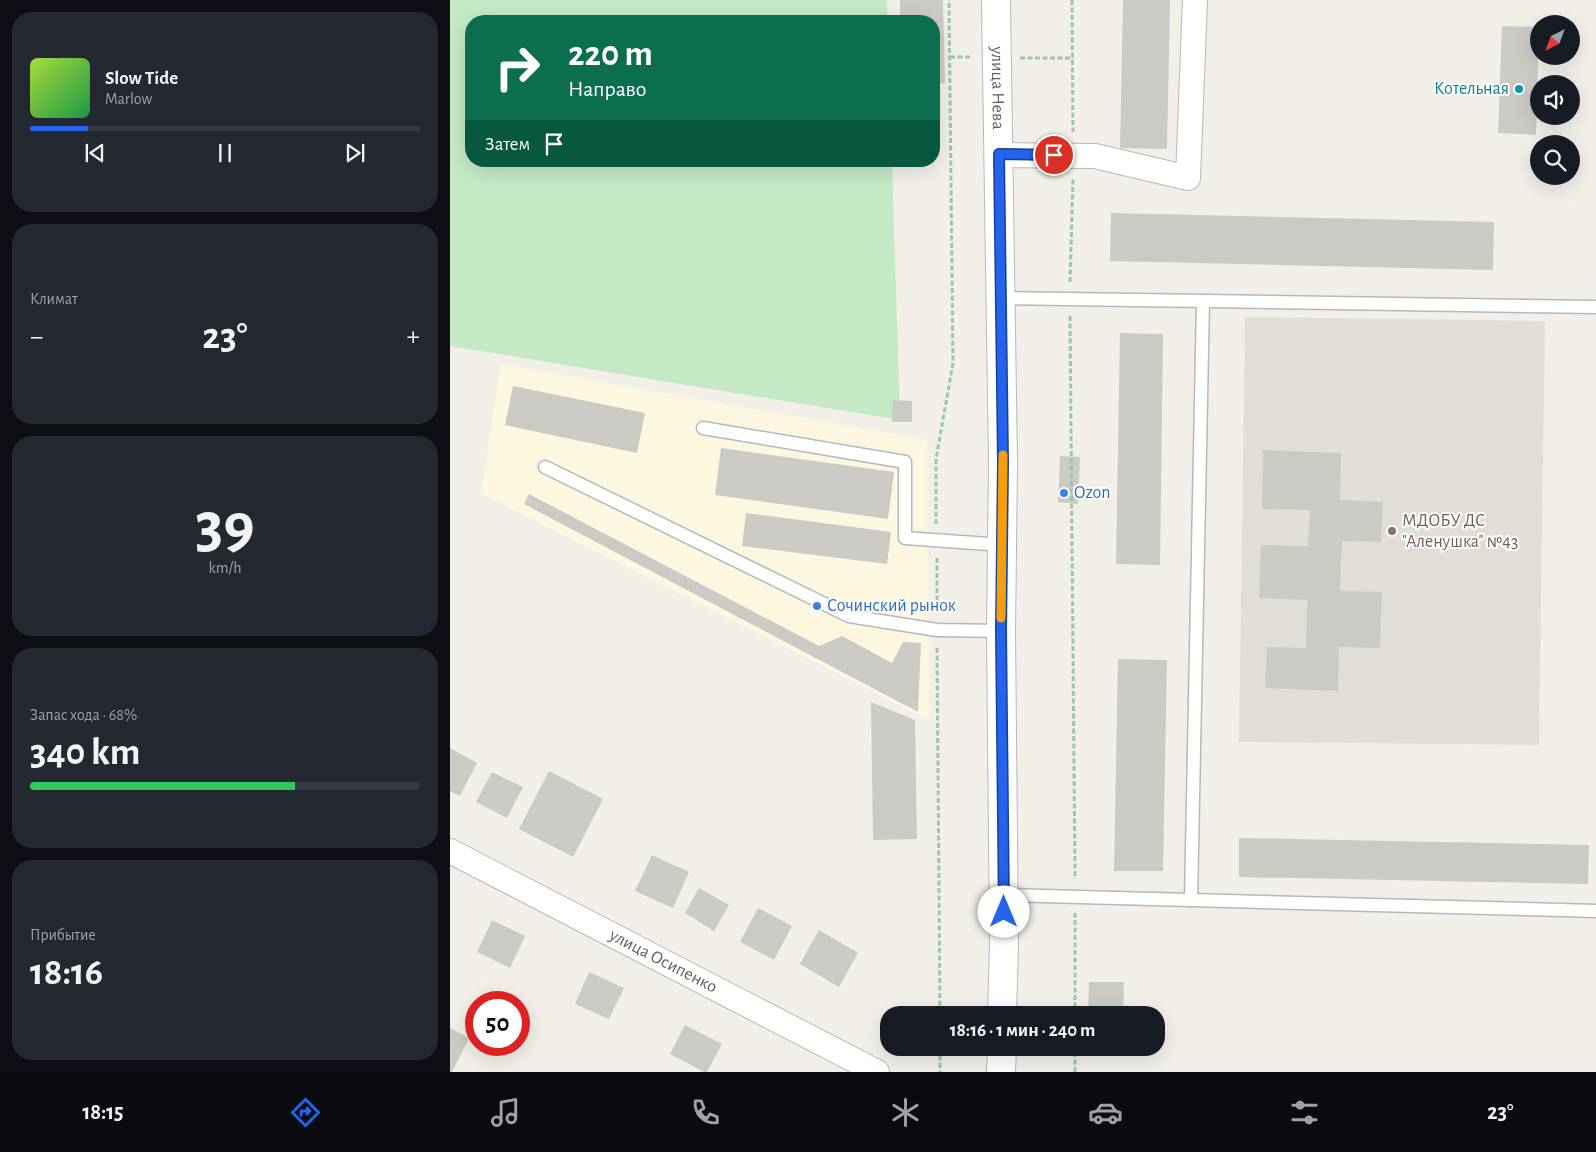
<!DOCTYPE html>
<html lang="ru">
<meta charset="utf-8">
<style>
:root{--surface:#171b24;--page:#242831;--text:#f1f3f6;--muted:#9ea1a6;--line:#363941;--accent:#2563eb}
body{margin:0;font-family:"Alegreya Sans",sans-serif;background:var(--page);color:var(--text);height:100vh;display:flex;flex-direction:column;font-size:19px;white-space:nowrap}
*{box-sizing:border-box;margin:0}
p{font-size:16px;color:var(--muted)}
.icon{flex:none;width:28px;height:28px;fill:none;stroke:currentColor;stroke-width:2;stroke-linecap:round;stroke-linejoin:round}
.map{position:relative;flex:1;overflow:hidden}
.details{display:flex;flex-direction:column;gap:12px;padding:12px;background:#0d0f14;width:450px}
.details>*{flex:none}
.hud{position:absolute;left:15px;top:15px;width:475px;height:152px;border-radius:20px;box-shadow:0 5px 20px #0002;background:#0b6e4f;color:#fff;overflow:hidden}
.needle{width:32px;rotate:222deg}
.controls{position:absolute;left:1080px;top:15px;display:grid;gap:10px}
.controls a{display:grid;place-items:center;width:50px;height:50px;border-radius:50%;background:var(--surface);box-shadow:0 5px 20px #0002;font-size:25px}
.speed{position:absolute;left:15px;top:991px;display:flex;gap:10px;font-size:25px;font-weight:700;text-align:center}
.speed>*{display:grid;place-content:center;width:65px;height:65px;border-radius:50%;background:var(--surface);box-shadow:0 5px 20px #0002;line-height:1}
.speed .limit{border:8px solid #d22;background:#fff;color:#111}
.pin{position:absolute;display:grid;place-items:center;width:42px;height:42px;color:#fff;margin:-21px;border:2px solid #fff;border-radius:50%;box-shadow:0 1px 5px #0007}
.me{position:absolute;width:55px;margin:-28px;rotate:0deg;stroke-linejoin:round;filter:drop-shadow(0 0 4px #0008)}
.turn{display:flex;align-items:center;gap:18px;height:105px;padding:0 20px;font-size:22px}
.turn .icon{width:65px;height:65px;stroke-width:2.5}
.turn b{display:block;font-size:35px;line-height:42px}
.then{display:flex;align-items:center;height:48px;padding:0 20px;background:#0003;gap:10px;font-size:19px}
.big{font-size:38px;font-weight:600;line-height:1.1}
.details .widget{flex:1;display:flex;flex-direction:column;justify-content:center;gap:8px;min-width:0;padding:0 18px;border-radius:20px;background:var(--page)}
.details .dial{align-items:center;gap:0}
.dial b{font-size:65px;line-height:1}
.song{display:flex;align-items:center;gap:15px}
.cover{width:60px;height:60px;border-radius:8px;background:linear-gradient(135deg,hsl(80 70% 55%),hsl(140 70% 35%))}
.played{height:5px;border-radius:2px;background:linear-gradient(90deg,var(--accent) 15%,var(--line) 15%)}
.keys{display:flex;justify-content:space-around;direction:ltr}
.heat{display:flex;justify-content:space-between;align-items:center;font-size:28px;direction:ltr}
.charge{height:8px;border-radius:4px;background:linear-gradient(90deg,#34c759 68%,var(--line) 0)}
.trip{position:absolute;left:430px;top:1006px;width:285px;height:50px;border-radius:20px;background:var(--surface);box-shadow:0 5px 20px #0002;font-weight:600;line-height:50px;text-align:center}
.tab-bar{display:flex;height:80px;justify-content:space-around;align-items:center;background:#090b0e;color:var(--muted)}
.tab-bar .icon{width:35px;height:35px}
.tab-bar .selected{color:var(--accent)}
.tab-bar b{font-size:22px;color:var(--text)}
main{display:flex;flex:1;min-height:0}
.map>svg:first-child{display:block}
</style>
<main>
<section class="details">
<div class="widget">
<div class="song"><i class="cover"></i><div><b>Slow Tide</b><p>Marlow</p></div></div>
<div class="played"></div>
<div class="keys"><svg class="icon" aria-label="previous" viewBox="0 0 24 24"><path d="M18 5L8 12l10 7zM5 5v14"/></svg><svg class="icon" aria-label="pause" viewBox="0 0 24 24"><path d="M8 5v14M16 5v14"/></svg><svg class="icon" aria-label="next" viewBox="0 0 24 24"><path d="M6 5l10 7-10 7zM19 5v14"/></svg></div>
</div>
<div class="widget"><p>Климат</p>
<div class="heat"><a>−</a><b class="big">23°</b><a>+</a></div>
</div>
<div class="widget dial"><b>39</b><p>km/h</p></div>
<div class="widget"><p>Запас хода · 68%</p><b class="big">340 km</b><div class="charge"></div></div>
<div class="widget"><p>Прибытие</p><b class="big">18:16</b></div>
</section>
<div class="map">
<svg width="1146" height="1072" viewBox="0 0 1146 1072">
<rect width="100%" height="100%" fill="#f1efe8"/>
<!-- commercial -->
<polygon fill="#fef7e0" points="51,364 477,440 479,720 31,493"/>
<!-- education -->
<polygon fill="#e1ded6" points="795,317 1095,321 1089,745 789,742"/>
<!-- green -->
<polygon fill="#c5e8c5" points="0,0 437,0 438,21 21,21 21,161 442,161 450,420 0,346"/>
<!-- building -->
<g fill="#cccac5">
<polygon points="450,0 493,0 495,83 484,84 484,21 450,21"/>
<polygon points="673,0 720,0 717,149 670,148"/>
<polygon points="1052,26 1089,27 1086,135 1048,133"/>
<polygon points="661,213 1044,222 1043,270 660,261"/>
<polygon points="670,333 713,334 710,565 666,564"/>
<polygon points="63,386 195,413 187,453 55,425"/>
<polygon points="443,400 462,401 462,422 442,422"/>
<polygon points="271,448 444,472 438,519 265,495"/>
<polygon points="813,450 891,453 890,500 933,502 931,542 892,541 890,591 932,592 930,648 889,647 888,691 815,688 817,647 856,648 857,600 809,598 811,545 858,546 860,510 812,509"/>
<polygon points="610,456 630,457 628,504 608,502"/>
<polygon points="79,494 369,646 392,636 442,663 453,642 471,643 468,712 74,504"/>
<polygon points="296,513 441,532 437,564 292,546"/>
<polygon points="668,659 717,660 713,871 664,871"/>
<polygon points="421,702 465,720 467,839 423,840"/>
<polygon points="0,748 27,763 10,796 0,791"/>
<polygon points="99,771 153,799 123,857 69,829"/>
<polygon points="42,772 73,787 57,818 26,802"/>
<polygon points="789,838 1139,845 1138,884 789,877"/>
<polygon points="202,855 239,872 223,908 185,891"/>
<polygon points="249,888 279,905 264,931 235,913"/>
<polygon points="308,908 342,926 324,960 290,942"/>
<polygon points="42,920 75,936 60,968 27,952"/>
<polygon points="369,930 408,953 389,987 350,964"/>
<polygon points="139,972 174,988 159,1019 125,1004"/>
<polygon points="639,982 674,982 673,1015 638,1015"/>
<polygon points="235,1025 272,1044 257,1072 254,1072 220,1054"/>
<polygon points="0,1028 19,1038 2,1072 0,1072"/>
</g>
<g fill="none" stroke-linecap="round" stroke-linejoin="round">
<defs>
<g id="lane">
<polyline points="551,298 1146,307"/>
<polyline points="253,428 455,462 455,538 552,545"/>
<polyline points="95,467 399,616 487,630 551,631"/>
<polyline points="553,895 1146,911"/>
<polyline points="741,900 753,301"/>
</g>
<g id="street">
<polyline points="549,155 645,156 738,178 745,0"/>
<path id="s1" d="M0,851l427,221"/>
</g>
<g id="secondary">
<path id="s2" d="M546,0l7,463 -2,168 3,314 -2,70"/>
<polyline points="551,1072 552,1048"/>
</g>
</defs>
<!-- lane casing -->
<use href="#lane" stroke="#b5b8bc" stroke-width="15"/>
<!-- street casing -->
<use href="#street" stroke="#b5b8bc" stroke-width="26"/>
<!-- secondary casing -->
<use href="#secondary" stroke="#b6babf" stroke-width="30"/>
<!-- path -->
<g stroke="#9cc7a9" stroke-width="3" stroke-dasharray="5 2.5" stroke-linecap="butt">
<polyline points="622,0 623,132"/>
<polyline points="500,57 522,57"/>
<polyline points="570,58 623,58"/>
<polyline points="620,282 623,178"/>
<polyline points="620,316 625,879"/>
<polyline points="486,524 486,459 503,363 499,0"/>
<polyline points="487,558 487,612"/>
<polyline points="487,648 490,1015"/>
<polyline points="625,1015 625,913"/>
<polyline points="490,1048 490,1072"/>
<polyline points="625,1072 625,1048"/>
</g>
<!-- lane -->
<use href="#lane" stroke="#fff" stroke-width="12"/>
<!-- street -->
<use href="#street" stroke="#fff" stroke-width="24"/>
<!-- secondary -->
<use href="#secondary" stroke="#fff" stroke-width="28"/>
</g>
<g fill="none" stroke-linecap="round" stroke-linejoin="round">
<defs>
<polyline id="route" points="554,912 551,631 553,463 549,154 604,155"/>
</defs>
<!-- route casing -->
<use href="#route" stroke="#184099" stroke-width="12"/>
<!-- route -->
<use href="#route" stroke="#2563eb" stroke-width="9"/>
<!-- slow -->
<polyline stroke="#f59e0b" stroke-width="9" points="551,618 553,455"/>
</g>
<!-- markers -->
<circle fill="#0f9aa8" stroke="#fff" stroke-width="2" cx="1069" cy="89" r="5"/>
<g fill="#3f7fe0" stroke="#fff" stroke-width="2">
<circle cx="614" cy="493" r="5"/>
<circle cx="367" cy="606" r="5"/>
</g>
<circle fill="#8d6e63" stroke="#fff" stroke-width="2" cx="942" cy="531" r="5"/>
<g text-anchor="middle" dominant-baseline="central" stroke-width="4" stroke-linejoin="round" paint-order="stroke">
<!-- street labels -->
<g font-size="18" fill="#5f6368" stroke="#fff">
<text stroke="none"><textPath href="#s2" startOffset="88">улица Нева</textPath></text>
<text stroke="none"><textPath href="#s1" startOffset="240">улица Осипенко</textPath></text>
</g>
<!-- culture labels -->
<g font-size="18" fill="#0d838f" stroke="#fff" text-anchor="end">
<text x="1059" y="89">Котельная</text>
</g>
<!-- shop labels -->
<g font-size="18" fill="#366cbe" stroke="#fff" text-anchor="start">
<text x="624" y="493">Ozon</text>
<text x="377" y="606">Сочинский рынок</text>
</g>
<!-- education labels -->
<g font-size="18" fill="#785e54" stroke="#fff" text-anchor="start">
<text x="952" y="521">МДОБУ ДС<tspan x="952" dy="21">"Аленушка" №43</tspan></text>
</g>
</g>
</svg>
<div class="controls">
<a><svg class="needle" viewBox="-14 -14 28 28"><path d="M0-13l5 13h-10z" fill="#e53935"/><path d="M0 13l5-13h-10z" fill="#9ea1a6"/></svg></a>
<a><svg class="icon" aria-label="sound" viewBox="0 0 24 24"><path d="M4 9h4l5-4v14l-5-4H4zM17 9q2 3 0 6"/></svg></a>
<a><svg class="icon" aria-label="search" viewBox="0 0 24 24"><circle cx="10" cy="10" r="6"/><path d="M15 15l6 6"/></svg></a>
</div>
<div class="speed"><div class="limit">50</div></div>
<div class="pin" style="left:604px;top:155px;background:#d93025"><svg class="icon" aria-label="arrive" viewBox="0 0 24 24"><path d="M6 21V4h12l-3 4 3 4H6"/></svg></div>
<svg class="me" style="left:554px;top:912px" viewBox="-20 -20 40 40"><circle r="19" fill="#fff"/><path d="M0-13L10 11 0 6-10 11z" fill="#2563eb"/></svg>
<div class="trip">18:16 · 1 мин · 240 m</div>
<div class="hud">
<div class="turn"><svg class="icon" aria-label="right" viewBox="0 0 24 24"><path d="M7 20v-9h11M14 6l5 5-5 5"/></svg><div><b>220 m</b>Направо</div></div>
<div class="then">Затем<svg class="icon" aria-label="arrive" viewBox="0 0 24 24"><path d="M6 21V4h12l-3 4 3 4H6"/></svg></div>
</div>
</div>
</main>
<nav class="tab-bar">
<b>18:15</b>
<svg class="icon selected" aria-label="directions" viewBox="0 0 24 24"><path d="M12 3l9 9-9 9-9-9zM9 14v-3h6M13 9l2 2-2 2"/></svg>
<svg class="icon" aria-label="music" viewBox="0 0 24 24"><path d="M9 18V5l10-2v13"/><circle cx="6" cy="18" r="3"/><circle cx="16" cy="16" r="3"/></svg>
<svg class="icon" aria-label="phone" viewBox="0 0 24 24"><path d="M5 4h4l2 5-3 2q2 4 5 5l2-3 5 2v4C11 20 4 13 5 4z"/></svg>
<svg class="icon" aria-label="climate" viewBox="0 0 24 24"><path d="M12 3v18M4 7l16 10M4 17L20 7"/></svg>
<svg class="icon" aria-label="car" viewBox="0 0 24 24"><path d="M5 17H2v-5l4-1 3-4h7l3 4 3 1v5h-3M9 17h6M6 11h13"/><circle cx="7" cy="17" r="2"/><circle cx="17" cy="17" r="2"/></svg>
<svg class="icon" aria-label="filters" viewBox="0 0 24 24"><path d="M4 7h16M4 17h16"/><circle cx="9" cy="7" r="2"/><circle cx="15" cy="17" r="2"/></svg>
<b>23°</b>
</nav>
